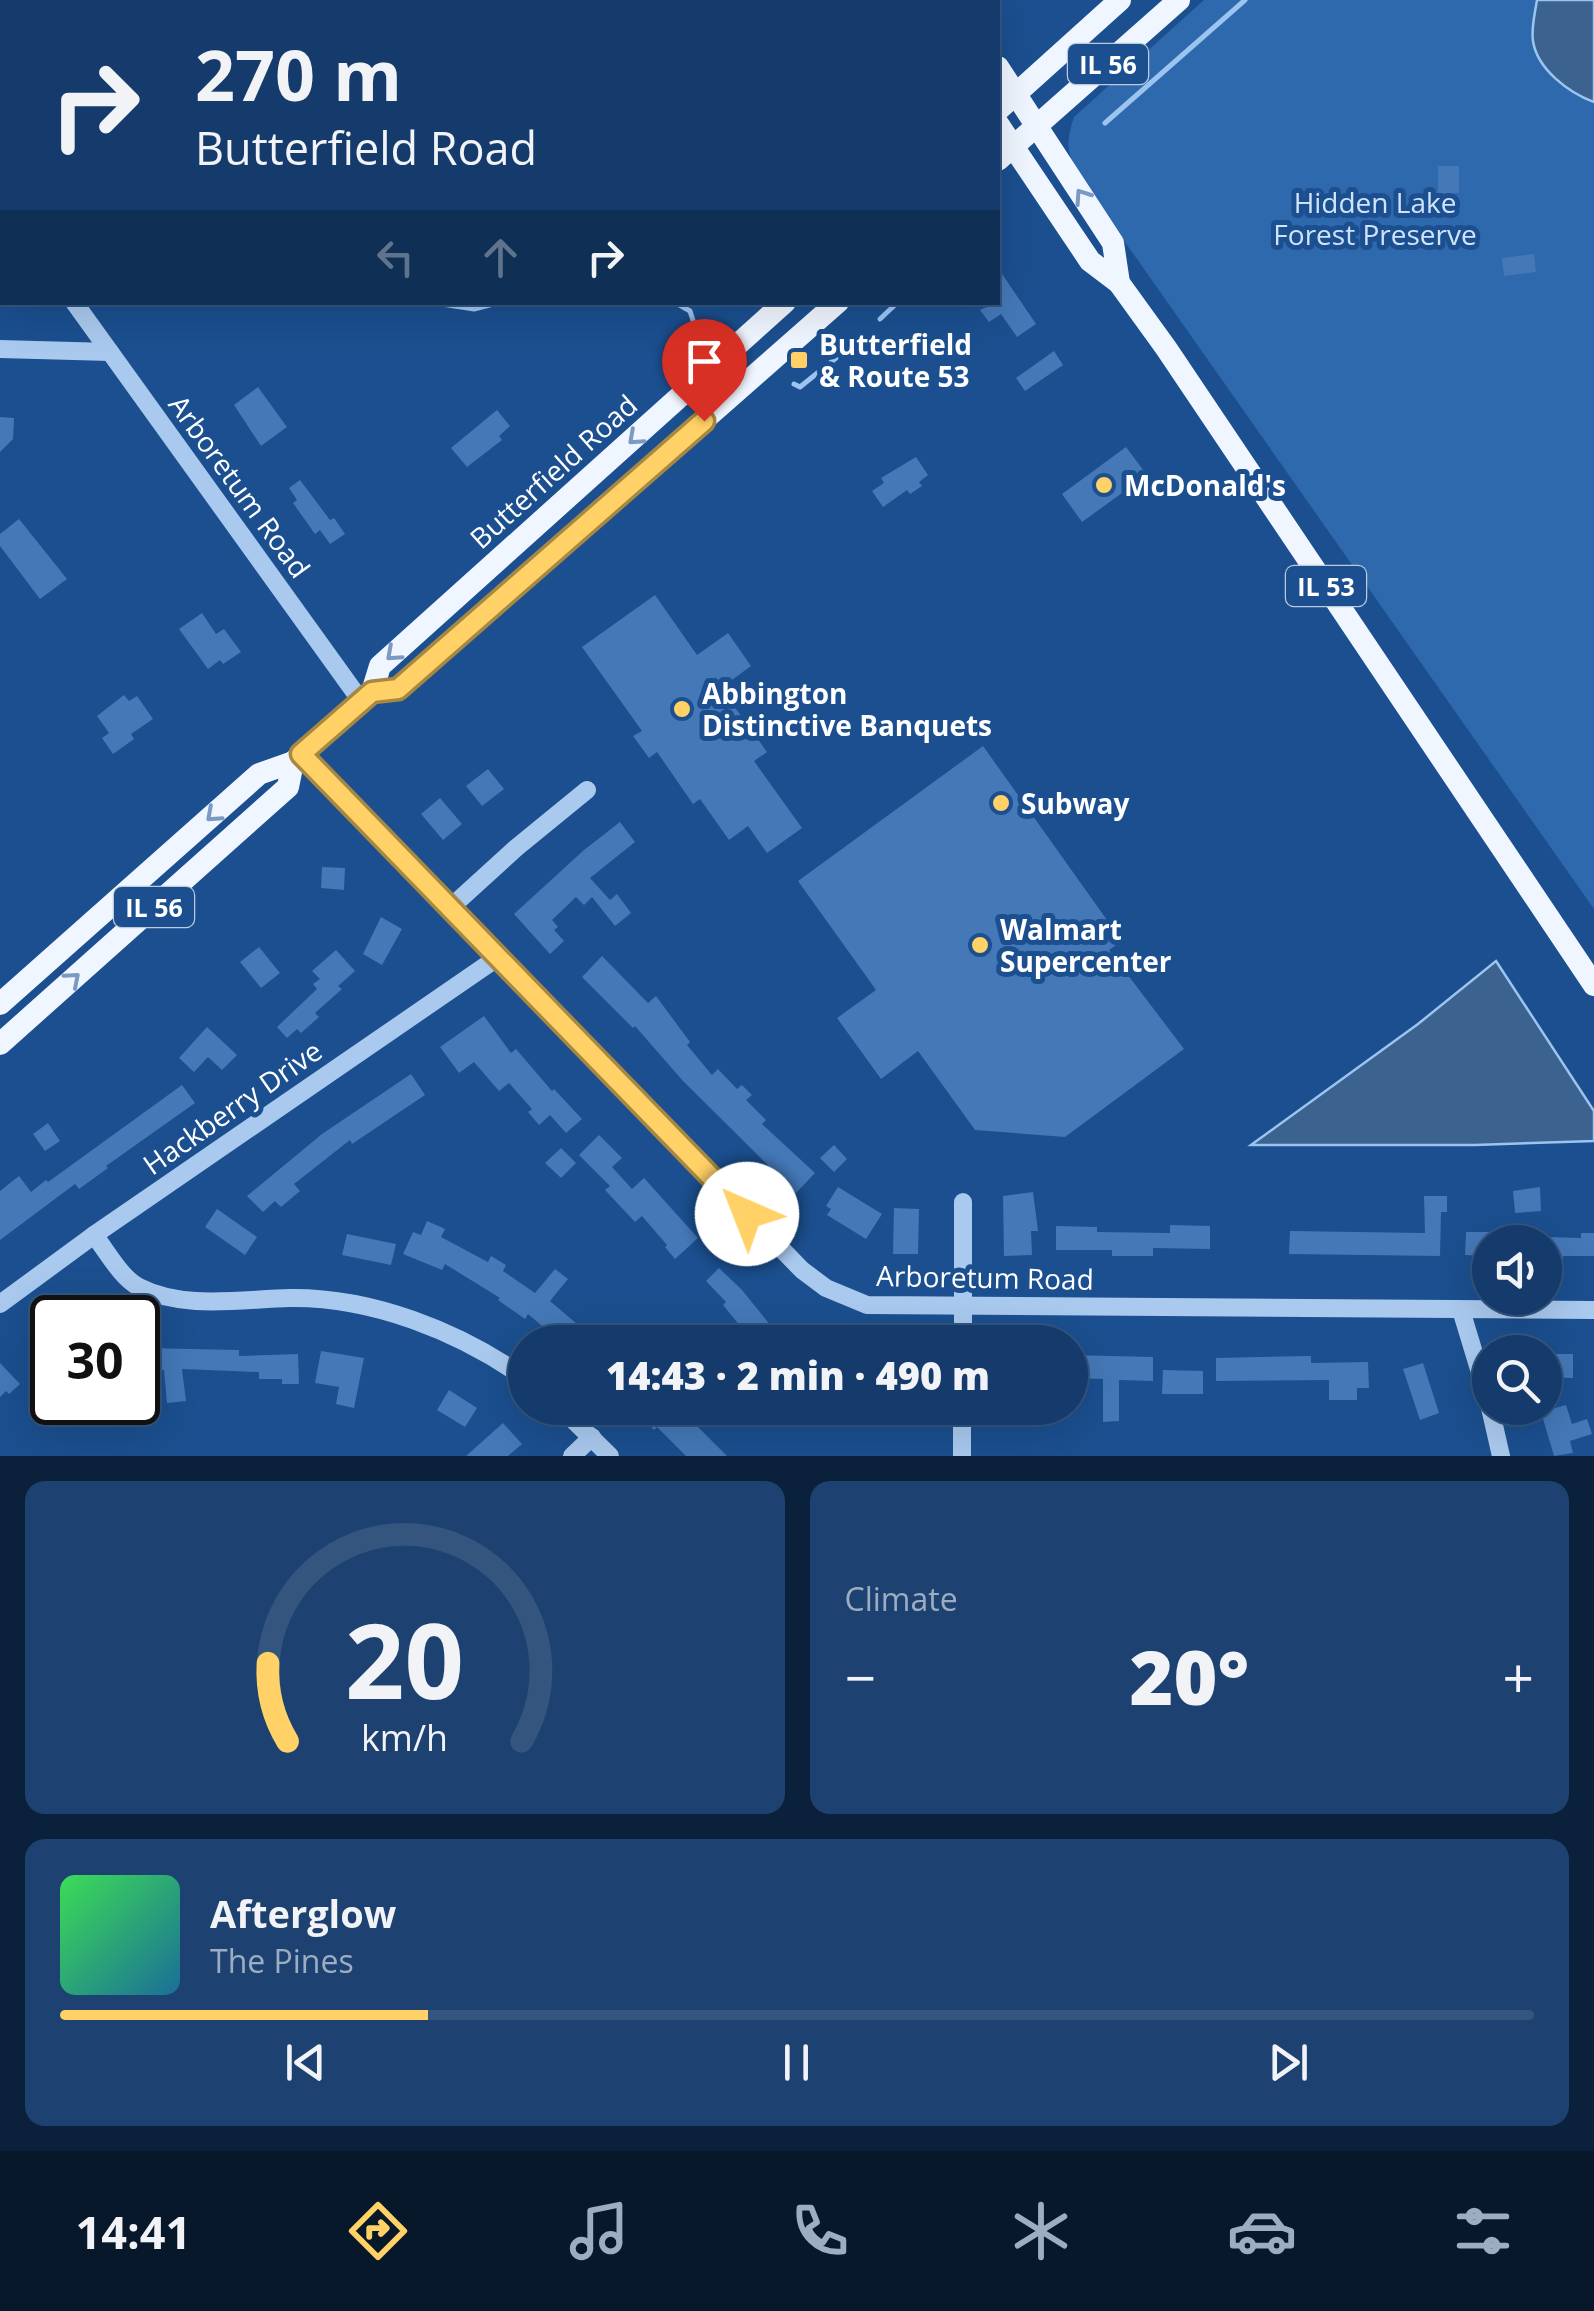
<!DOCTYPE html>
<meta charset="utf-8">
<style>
:root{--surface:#143b6b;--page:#1d4271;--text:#f1f3f6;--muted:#9dadc1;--line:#33557e;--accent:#ffd166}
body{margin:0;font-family:"Open Sans",sans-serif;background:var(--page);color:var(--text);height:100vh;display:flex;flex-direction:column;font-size:38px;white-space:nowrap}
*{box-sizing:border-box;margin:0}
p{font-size:32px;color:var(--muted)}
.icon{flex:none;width:55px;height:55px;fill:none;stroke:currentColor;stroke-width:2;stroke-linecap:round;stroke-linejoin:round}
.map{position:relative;height:1456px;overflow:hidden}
.side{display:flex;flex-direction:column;gap:25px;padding:25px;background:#0b203b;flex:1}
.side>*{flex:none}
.banner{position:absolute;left:0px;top:0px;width:1000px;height:305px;box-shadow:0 10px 40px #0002,0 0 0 2px var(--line);background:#143b6b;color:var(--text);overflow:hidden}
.buttons{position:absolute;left:1472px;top:1225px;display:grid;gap:20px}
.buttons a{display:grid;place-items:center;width:90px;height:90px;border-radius:50%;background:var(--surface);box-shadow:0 10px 40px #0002,0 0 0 2px var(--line);font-size:50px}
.speed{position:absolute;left:30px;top:1295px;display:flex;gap:20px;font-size:50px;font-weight:700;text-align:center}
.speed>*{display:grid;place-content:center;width:130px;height:130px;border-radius:50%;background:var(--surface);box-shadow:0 10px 40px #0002,0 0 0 2px var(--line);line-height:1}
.speed .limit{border:5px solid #111;border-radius:15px;background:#fff;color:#111}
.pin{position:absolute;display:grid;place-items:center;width:85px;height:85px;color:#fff;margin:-102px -42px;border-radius:50% 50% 50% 0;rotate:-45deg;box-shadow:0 0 10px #0007}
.pin .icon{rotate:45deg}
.me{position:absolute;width:110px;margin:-55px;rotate:316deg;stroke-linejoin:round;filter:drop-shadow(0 0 8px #0008)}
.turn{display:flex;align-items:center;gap:35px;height:210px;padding:0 30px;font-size:45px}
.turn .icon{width:130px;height:130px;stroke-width:2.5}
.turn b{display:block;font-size:70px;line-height:85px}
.lanes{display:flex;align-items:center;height:95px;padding:0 30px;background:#0003;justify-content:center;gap:50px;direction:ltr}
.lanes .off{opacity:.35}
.big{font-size:75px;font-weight:800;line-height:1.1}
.side .tile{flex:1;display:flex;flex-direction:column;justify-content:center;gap:15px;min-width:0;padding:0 35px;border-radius:20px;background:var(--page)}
.side .dial{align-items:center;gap:0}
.dial svg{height:260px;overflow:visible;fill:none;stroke:var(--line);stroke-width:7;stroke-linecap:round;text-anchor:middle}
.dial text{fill:var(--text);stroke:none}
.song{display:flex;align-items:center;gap:30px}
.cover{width:120px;height:120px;border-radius:15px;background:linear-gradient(135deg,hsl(130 70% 55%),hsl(200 70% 35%))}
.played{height:10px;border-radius:5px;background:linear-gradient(90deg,var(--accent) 25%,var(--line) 25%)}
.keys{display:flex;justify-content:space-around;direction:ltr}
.heat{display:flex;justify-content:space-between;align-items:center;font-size:55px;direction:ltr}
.side .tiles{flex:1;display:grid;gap:25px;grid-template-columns:1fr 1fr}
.tile:last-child{grid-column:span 2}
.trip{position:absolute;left:508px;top:1325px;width:580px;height:100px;border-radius:50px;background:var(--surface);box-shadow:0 10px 40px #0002,0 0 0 2px var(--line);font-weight:800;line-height:100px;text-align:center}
.tabs{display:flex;height:160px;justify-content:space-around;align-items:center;background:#08182b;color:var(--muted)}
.tabs .icon{width:70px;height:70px}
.tabs .active{color:var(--accent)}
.tabs b{font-size:45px;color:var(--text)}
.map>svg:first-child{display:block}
</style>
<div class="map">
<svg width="1594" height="1456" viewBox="0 0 1594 1456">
<rect width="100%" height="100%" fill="#1b4f8f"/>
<!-- green -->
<path fill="#2e69ad" d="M1204,0h390v909l-514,-731c-13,-25 -15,-33 -6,-61z"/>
<!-- water -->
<g fill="#3c6290" stroke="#9cc4f0" stroke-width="2.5">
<path d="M1537,0h57v102c-25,-9 -57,-33 -61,-61 -2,-13 2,-28 4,-41z"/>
<polygon points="1496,961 1594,1111 1594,1141 1475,1145 1251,1145 1418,1024"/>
</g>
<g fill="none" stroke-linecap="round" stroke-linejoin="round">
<!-- stream -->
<g stroke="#9cc4f0" stroke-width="5">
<polyline points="165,0 167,2"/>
<polyline points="1105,123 1245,0"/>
<polyline points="429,302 474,309 501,302"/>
<polyline points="516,302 524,302"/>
<polyline points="625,302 676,303 690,311 699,339"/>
<polyline points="880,319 898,302"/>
<polyline points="794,384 800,387 836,358"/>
</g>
</g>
<!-- building -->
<g fill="#4478b7">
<rect x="1438" y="166" width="21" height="27"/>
<polygon points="1534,254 1536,272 1504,276 1502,258"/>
<polygon points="998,268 1036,324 1017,337 1001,314 989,322 980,310 998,302"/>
<polygon points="1054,351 1063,365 1025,391 1016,378"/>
<polygon points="258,387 287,427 261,446 234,405"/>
<polygon points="497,410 510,426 499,436 502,440 467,467 451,448"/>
<polygon points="0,417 14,418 13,439 0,452"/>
<polygon points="1126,447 1147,475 1082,522 1062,494"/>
<polygon points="916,457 928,475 919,482 922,486 910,494 907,490 883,507 872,491 884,483 881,478"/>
<polygon points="300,480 330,520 334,518 345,534 330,544 320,530 315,534 293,503 297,500 289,488"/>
<polygon points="19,519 67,579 40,599 0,546 0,534"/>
<polygon points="655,595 697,655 728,633 751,666 721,688 767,752 754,761 802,828 767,853 748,826 729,840 700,799 693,804 657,752 649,758 633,736 642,731 582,647"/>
<polygon points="202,613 216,634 224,629 241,652 223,664 220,660 208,669 179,629"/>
<polygon points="124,695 129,701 137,696 153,719 131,734 134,739 113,754 102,738 109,733 97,716"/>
<polygon points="983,746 1122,941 1109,950 1184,1049 1065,1137 975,1130 918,1051 881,1079 837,1018 876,990 798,881"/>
<polygon points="488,769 504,789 482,806 466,786"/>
<polygon points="440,798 462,824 443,840 421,814"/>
<polygon points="620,822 635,842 590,878 610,900 617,894 631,913 615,926 592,897 584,905 576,897 552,920 558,927 554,930 564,941 550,954 514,914 584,850"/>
<polygon points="322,867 345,868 344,890 321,888"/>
<polygon points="381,917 402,929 382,965 363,954"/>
<polygon points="259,947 280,973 261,988 240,962"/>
<polygon points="336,950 355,971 338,986 342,989 315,1013 319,1017 301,1033 297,1029 287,1038 277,1027 317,989 313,984 320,979 312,971"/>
<polygon points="602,956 648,1003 656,996 690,1042 687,1045 712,1075 718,1069 737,1089 742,1085 752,1095 746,1100 766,1120 762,1124 815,1173 796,1193 683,1081 635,1026 633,1028 582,977"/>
<polygon points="484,1016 511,1053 516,1049 552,1091 554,1089 582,1119 566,1133 550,1115 539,1125 528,1112 532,1109 509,1083 499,1091 474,1062 459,1073 440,1047"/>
<polygon points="207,1027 237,1055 222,1070 208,1057 194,1072 179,1058"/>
<polygon points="411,1074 425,1095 352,1144 350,1140 294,1184 300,1191 281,1207 275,1201 263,1212 247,1196 322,1134"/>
<polygon points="182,1085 195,1103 106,1166 108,1168 79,1189 75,1184 0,1240 0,1191 19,1176 31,1192 46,1180 48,1182"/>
<polygon points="48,1123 60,1141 45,1151 33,1134"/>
<polygon points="599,1135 622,1158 612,1167 632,1189 644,1178 698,1238 675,1259 665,1247 667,1245 642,1216 635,1222 605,1190 610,1186 579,1155"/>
<polygon points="834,1145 847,1159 834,1172 820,1158"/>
<polygon points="561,1148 576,1163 561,1178 545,1163"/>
<polygon points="838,1187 882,1214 866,1239 827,1215 831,1209 826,1206"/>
<polygon points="1540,1187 1541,1211 1515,1213 1513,1191"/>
<polygon points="1033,1192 1038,1231 1031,1231 1032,1255 1004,1256 1003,1196"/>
<polygon points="1424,1196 1447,1196 1447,1212 1441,1212 1440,1256 1289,1254 1290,1231 1425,1233"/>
<polygon points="894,1208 919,1209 918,1254 893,1254"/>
<polygon points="217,1209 257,1237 245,1255 205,1227"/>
<polygon points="427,1221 445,1229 441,1237 488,1262 491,1256 506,1265 503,1271 535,1293 555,1269 568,1279 550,1301 598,1342 561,1342 528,1314 525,1319 498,1300 500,1298 445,1264 442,1270 403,1254 413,1232 421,1235"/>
<polygon points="1170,1225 1210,1226 1210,1249 1153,1248 1153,1256 1112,1256 1112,1250 1056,1250 1056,1226 1097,1227 1097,1232 1170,1233"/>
<polygon points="1466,1232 1490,1232 1490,1256 1465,1255"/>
<polygon points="1581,1233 1594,1233 1594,1256 1563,1256 1563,1261 1545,1261 1545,1237 1581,1238"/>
<polygon points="347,1234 396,1244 391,1265 342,1255"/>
<polygon points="719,1268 742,1290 775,1331 778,1326 804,1342 753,1342 723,1305 726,1302 706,1281"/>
<polygon points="142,1348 239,1350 239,1356 298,1354 299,1384 282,1384 282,1379 259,1379 259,1372 182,1369 186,1401 167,1403 164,1370 142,1369"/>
<polygon points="52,1349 52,1370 32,1374 30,1350"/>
<polygon points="321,1351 364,1358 354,1408 336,1404 339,1387 315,1383"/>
<polygon points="1545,1354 1573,1354 1573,1378 1545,1377"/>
<polygon points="1070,1355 1153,1357 1153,1381 1119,1380 1119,1421 1103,1422 1103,1379 1070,1378"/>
<polygon points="1311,1356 1311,1363 1368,1362 1369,1388 1357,1388 1357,1400 1329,1400 1329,1380 1216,1381 1216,1358"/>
<polygon points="0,1363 20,1384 9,1394 6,1391 0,1397"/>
<polygon points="1423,1363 1439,1413 1420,1420 1403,1369"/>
<polygon points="1163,1370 1203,1371 1203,1394 1162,1394"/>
<polygon points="449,1390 477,1408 465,1427 437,1410"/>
<polygon points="1566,1405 1572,1424 1587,1419 1592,1434 1570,1441 1573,1453 1554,1456 1541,1412"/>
<polygon points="632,1408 661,1408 679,1426 688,1417 727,1456 686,1456 657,1427 654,1430"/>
<polygon points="503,1423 522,1444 508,1456 466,1456"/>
</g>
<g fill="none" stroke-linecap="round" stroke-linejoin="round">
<!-- minor -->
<g stroke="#a9c9ee" stroke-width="18">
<polyline points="0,201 2,204"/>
<polyline points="74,302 361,701"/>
<polyline points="0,349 110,352"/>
<polyline points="301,754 802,1270 826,1288 867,1305 1594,1310"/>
<polyline points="449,909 516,848 587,790"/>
<polyline points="963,1202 963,1342"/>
<path d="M94,1235c13,16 27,43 45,52 45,23 102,12 151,11 82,-1 168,33 235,80"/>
<polyline points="0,1304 94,1235 497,958"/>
<polyline points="1461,1310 1488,1399 1501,1456"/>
<polyline points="561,1408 610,1456"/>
<polyline points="572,1456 592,1437"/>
<polyline points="962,1456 962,1408"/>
</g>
<!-- major -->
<g stroke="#f0f6ff" stroke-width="22">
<polyline points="914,0 916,2"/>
<polyline points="952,0 954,2"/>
<polyline points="998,67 1113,243 1119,283"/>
<polyline points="998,110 1120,0"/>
<polyline points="998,124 1090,261 1119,283 1166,348 1594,985"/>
<polyline points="998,160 1179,0"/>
<polyline points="372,692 398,689 838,302"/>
<polyline points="0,1004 259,774 293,762 372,692 380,666 785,302"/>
<polyline points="0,1044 288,787 293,762"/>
</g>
</g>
<!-- one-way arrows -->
<defs><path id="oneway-chevron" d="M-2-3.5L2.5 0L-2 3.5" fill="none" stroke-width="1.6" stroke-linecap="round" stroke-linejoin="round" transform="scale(2.5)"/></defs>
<g stroke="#7b9ac1">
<use href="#oneway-chevron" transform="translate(1082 196) rotate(-124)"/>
<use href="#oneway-chevron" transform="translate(635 438) rotate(138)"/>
<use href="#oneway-chevron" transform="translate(393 654) rotate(138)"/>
<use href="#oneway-chevron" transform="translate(213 815) rotate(138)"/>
<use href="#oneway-chevron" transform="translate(73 979) rotate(-41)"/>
</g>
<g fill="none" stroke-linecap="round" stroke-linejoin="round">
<defs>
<polyline id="route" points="704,421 398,689 372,692 301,754 747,1214"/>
</defs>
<!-- route casing -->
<use href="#route" stroke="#a68842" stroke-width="25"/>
<!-- route -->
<use href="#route" stroke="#ffd166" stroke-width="18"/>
</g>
<!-- markers -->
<g fill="#ffd166" stroke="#1b4f8f" stroke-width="4">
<rect x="789" y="350" width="20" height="20" rx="5"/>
<circle cx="1104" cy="485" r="10"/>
<circle cx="682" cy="709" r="10"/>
<circle cx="1001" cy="803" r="10"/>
<circle cx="980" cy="945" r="10"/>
</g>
<g text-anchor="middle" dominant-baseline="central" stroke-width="10" stroke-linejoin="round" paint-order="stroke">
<!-- shield labels -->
<g fill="#1b4f8f" stroke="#bbcadd" stroke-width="2.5">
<rect x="1068" y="44" width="80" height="40" rx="8"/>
<rect x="1286" y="566" width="80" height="40" rx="8"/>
<rect x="114" y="887" width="80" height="40" rx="8"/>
</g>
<g font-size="25" font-weight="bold" fill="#fff">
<text x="1108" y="64">IL 56</text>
<text x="1326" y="586">IL 53</text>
<text x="154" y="907">IL 56</text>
</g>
<!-- park labels -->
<g font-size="28" fill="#cfe3fa" stroke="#1b4f8f">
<text x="1375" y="202">Hidden Lake<tspan x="1375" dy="32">Forest Preserve</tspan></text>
</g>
<!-- poi labels -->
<g font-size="28" font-weight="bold" fill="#fff" stroke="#1b4f8f" text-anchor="start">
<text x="819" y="344">Butterfield<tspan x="819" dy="32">&amp; Route 53</tspan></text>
<text x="1124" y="485">McDonald's</text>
<text x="702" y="693">Abbington<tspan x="702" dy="32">Distinctive Banquets</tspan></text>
<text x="1021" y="803">Subway</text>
<text x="1000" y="929">Walmart<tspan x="1000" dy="32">Supercenter</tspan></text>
</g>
<!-- street labels -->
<g font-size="28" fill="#fff" stroke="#1b4f8f">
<text transform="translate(553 471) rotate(-42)">Butterfield Road</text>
<text transform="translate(240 486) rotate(54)">Arboretum Road</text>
<text transform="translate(232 1107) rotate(-35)">Hackberry Drive</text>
<text transform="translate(985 1277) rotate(1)">Arboretum Road</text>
</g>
</g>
</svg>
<div class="buttons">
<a><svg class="icon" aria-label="sound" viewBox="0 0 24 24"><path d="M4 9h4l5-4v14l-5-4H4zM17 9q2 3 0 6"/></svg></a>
<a><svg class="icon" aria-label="search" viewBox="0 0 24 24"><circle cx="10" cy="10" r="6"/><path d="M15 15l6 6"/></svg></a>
</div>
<div class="speed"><div class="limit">30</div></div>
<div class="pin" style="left:704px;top:421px;background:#d93025"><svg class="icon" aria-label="arrive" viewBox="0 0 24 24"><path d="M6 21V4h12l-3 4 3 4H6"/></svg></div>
<svg class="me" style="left:747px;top:1214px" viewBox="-20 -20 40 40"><circle r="19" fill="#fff"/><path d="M0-13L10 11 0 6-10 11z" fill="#ffd166"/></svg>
<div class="trip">14:43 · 2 min · 490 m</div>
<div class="banner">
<div class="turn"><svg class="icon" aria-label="right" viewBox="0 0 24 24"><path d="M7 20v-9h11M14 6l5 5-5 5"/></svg><div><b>270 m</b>Butterfield Road</div></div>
<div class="lanes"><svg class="icon off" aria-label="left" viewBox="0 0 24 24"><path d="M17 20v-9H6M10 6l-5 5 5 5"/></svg><svg class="icon off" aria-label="ahead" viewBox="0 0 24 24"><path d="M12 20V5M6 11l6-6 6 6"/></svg><svg class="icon" aria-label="right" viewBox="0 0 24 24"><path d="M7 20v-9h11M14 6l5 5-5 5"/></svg></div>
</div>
</div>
<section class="side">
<div class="tiles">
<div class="tile dial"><svg viewBox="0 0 100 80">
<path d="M14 69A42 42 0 1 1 86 69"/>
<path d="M14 69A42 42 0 0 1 8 45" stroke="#ffd166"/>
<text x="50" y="56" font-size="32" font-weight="700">20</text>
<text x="50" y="72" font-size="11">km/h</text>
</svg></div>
<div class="tile"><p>Climate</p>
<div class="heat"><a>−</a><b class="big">20°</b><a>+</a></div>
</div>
<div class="tile">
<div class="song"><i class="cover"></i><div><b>Afterglow</b><p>The Pines</p></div></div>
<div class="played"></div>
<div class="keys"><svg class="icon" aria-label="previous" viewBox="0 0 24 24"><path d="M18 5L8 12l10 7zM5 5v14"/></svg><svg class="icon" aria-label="pause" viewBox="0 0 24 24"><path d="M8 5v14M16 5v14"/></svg><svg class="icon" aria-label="next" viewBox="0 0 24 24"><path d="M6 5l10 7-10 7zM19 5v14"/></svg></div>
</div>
</div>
</section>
<nav class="tabs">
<b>14:41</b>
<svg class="icon active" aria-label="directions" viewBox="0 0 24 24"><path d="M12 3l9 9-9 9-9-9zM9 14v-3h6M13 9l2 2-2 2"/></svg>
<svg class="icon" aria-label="music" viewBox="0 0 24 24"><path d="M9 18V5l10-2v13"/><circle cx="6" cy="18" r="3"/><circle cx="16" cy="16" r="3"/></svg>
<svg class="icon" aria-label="phone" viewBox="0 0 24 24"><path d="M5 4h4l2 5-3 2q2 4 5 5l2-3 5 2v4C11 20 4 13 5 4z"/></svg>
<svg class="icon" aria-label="climate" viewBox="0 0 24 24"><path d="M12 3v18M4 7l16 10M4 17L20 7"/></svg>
<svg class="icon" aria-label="car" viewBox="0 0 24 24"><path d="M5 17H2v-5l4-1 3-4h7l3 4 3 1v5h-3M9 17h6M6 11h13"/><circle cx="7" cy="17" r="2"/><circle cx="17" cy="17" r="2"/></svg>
<svg class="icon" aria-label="filters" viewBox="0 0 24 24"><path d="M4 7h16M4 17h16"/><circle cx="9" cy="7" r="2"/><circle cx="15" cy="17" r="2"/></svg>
</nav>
